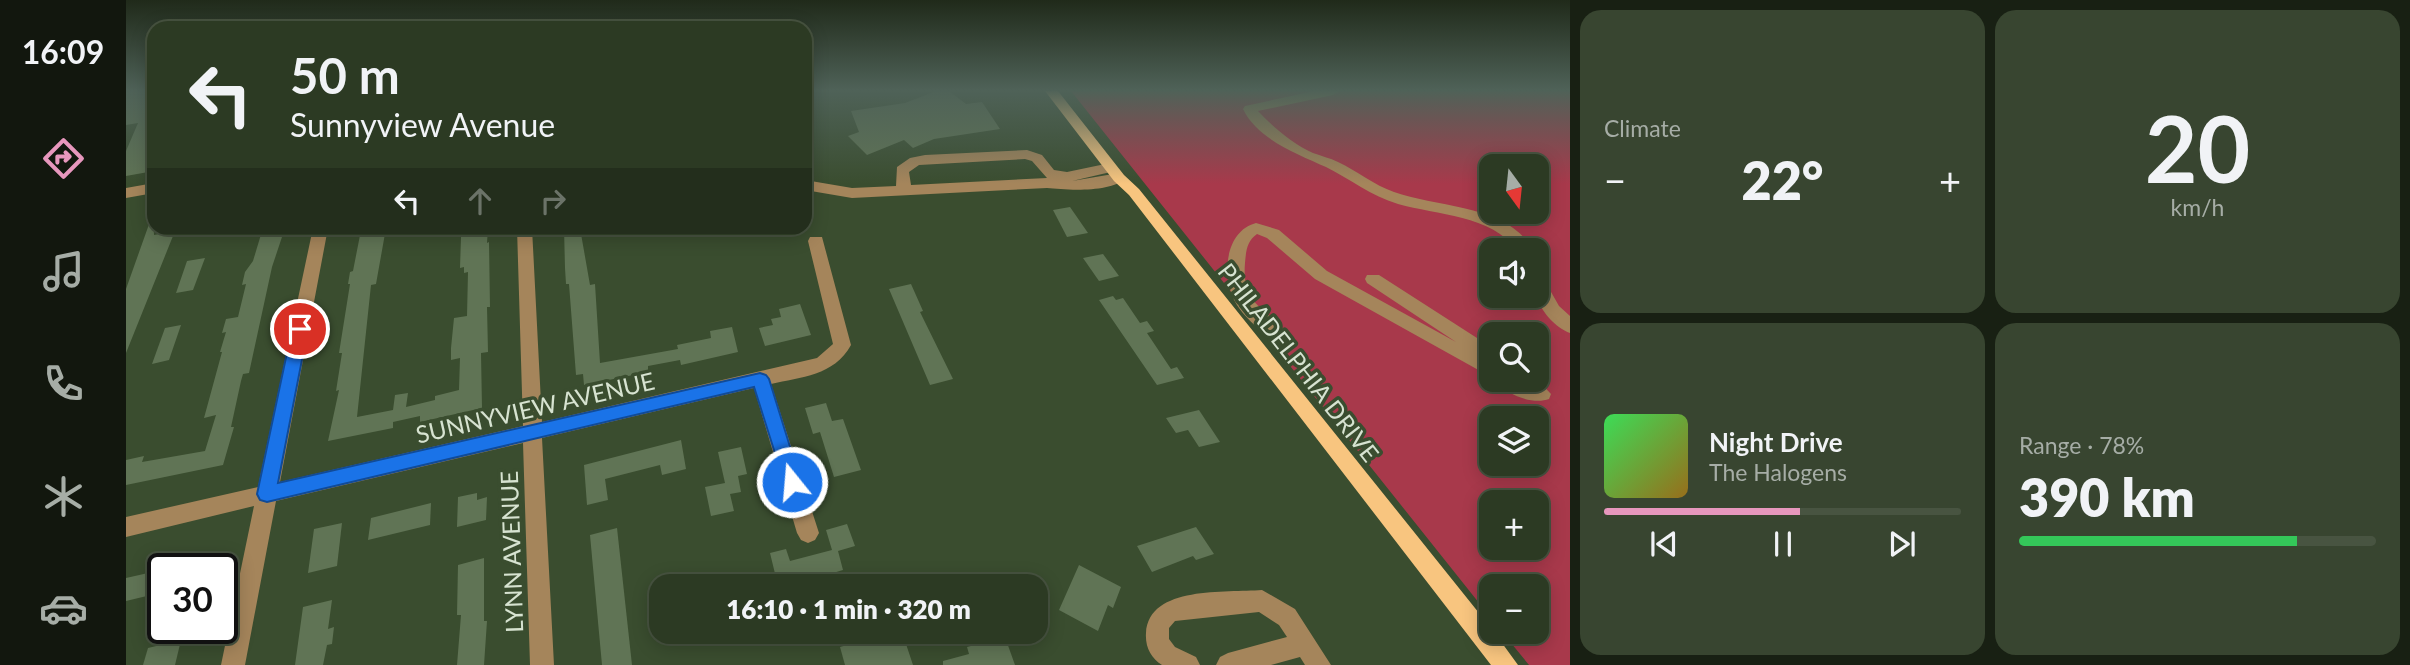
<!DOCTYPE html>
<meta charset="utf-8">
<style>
:root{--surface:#2c3a23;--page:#384530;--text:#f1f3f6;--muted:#a6ada6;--line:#485441;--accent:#e797bd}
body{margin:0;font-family:Lato,sans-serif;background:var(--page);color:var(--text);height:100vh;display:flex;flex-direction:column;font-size:26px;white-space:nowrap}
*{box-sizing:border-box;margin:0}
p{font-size:23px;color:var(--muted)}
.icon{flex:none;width:38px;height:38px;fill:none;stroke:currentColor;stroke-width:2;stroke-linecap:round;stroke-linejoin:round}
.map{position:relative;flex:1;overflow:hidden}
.details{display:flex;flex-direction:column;gap:10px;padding:10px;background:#182013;width:840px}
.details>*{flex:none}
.hud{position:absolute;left:21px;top:21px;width:665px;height:214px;border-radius:21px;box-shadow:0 4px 18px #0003,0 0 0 2px var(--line);background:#2c3a23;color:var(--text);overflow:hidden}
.needle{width:46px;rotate:165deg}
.controls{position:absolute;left:1353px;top:154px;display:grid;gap:14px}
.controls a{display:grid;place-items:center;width:70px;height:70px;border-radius:14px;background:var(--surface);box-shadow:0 4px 18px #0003,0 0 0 2px var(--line);font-size:35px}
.speed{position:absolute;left:21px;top:553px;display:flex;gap:14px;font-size:35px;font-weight:700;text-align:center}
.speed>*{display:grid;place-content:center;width:91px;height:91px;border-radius:50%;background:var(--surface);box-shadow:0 4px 18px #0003,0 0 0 2px var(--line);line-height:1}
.speed .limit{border:4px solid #111;border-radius:10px;background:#fff;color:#111}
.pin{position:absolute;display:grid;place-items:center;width:60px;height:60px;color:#fff;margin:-30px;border:4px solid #fff;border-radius:50%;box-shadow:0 2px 7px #0007}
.me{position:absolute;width:77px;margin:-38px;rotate:343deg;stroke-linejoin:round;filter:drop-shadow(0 0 5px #0008)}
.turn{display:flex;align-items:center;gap:24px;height:147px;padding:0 28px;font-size:32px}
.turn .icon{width:91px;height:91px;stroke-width:2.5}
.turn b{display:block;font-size:49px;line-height:60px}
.lanes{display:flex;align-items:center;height:66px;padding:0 28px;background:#0003;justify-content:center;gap:35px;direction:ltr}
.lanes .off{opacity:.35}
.big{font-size:52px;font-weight:800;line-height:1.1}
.details .card{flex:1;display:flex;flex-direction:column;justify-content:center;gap:10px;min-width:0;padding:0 24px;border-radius:21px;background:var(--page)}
.details .dial{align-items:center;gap:0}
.dial b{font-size:91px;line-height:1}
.song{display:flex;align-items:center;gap:21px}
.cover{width:84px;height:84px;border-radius:10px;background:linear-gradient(135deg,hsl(130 70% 55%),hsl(40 70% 35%))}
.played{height:7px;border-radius:4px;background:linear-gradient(90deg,var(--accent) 55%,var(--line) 55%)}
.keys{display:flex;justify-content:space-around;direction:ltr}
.heat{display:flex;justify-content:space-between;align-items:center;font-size:38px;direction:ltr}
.charge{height:10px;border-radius:5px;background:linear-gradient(90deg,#34c759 78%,var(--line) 0)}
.details .tiles{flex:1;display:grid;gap:10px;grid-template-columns:repeat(2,1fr)}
.trip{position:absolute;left:523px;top:574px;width:399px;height:70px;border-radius:21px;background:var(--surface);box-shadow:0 4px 18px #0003,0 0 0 2px var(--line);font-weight:800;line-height:70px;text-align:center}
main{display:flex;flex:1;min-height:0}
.dock{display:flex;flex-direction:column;width:126px;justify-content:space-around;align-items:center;background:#12170e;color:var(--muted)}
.dock .icon{width:49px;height:49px}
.dock .active{color:var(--accent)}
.dock b{font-size:32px;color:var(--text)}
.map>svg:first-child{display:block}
</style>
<main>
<nav class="dock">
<b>16:09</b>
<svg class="icon active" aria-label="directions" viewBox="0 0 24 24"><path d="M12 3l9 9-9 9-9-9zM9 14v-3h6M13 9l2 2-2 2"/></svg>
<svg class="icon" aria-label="music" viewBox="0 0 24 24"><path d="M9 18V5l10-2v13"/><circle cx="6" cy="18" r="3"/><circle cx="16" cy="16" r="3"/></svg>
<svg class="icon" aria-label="phone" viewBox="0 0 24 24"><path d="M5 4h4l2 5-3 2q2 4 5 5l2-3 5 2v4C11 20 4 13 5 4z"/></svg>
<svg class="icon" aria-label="climate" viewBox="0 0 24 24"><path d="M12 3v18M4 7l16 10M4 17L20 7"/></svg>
<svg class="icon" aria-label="car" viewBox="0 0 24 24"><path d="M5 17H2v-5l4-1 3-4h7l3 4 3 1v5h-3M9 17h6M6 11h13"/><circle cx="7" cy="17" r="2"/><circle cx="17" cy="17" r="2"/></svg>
</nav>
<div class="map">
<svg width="1444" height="665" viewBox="0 0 1444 665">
<rect width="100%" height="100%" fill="#3a4d2f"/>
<!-- green -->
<path fill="#a8394b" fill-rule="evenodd" d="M945,91h499v574h-41l-27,-33h34v-46h-45v32zM1365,166h45v46h-45zM1365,250h45v46h-45zM1365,334h45v46h-45zM1365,418h45v46h-45zM1365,502h45v46h-45z"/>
<!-- building -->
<g fill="#607455">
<polygon points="0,91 28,91 28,171 0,176 0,151 12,123 0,125"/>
<polygon points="810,91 823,91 840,104 856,102 874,129 808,139 787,148 778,140 741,155 722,136 733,132 725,111 779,103"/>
<polygon points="944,207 962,233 941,237 927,210"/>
<polygon points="27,213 28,235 49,231 0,353 0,289"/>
<polygon points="159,228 146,267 123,373 117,374 115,381 105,427 108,427 97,465 0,485 0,460 18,456 16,462 79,451 90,415 78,418 96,352 94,352 100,332 96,333 100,319 112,317 120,284 116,285 119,272 127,261 136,231"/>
<polygon points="260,228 250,284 245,285 231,417 267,410 269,395 282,393 280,407 309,400 309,396 333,390 334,358 325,360 325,348 328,318 341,316 342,272 338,273 338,267 334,268 335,237 343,236 343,228 362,228 361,243 363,242 364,307 361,307 362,352 355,353 356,408 294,422 294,416 267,422 267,428 202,441 213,390 210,391 216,353 213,353 224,284 222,284 224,272 227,271 235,230"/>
<polygon points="438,228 454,228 464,285 469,284 474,363 552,349 551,345 585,338 584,331 606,327 612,352 555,365 554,360 522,366 522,372 458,385 457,374 450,375 443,284 440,284 439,268"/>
<polygon points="977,254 993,276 973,281 957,258"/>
<polygon points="79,258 67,290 50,293 61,261"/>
<polygon points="785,284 797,311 794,312 827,379 804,385 763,289"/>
<polygon points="987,296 990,300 997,298 1014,323 1021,321 1028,331 1021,333 1045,369 1051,367 1058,378 1031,385 973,300"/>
<polygon points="674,304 685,335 639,346 633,328 647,325 645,319 655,317 653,309"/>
<polygon points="55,325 43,360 26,364 39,328"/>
<polygon points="700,403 706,421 717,419 735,470 708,477 694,432 687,434 679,408"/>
<polygon points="1073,410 1094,442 1073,447 1062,430 1050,433 1040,418"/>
<polygon points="555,440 560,469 536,475 534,465 479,479 482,500 461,505 458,465"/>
<polygon points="615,447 621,474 612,476 615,492 604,494 608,511 585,516 579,487 599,483 592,452"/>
<polygon points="351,493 351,500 361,497 360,520 331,527 332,497"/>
<polygon points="305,503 304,525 242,540 245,518"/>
<polygon points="216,523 211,566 182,573 188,529"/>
<polygon points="721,524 729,546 712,551 717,570 707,573 709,578 682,586 652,586 644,553 660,549 664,561 706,550 700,530"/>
<polygon points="1070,527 1088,554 1070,560 1067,556 1026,572 1011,546"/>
<polygon points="491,528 506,665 476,665 464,535"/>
<polygon points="358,558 358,621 361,621 358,665 331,665 335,615 331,615 332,565"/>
<polygon points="953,565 995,587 987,608 982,605 972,631 933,610"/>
<polygon points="31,571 25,595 0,601 0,578"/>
<polygon points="206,600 202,629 208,627 206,644 201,645 197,665 169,665 177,607"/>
<polygon points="765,632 776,632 787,665 719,665 714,647"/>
<polygon points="879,637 889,665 817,665 817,661 843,654 841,647"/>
<polygon points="55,640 49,665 17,665 22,648"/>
</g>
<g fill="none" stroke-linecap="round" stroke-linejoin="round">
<!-- minor -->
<g fill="#a5855b" fill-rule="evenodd">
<path d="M1188,91h25l-6,4 -75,16c15,16 35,33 55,42 8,3 17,5 25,9 19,9 36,23 56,30 44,16 114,12 139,58h-16c-26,-35 -80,-35 -119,-46 -27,-8 -48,-25 -72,-37 -28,-13 -68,-27 -83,-58l2,-3z"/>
<path d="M901,150l15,5 12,15 13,2 43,-9 7,5 -2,3 -43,10 47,-8 7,5c-15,15 -59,12 -79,10l-195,10 -47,-8v-10l47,8 44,-2 1,-19 13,-9 15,-3zM899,159l7,2 15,17 -136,7 -2,-13 10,-7z"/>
<polygon points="28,183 28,193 0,198 0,188"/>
<path d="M1130,223l23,7 48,41 129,71 -89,-59 -2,-4 2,-4h12l112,72v30l-176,-98 -48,-41 -10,-4c-10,7 -11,17 -12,29 -4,47 27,44 45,76l-3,5h-12c-12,-12 -26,-22 -36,-36 -18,-24 -17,-76 17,-85z"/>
<path d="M187,228h15l-48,254 243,-56 -6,-198h15l10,194 275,-64 16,-14 -25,-103 2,-4h12l29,108c-17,31 -50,32 -80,39l48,149 -4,7 -7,3 -7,-3 -4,-7 -43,-145 -212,50 12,227h-24l-7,-222 -247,58 -31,164h-24l33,-159 -128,31v-20l132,-30z"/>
<path d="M1410,274l6,2 17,30 11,10v17c-14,-5 -30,-22 -33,-37 -2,-5 -1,-15 -1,-22z"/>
<path d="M1410,378l15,16 -2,5c-16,6 -44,-4 -51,-19h38z"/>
<path d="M1136,590l33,19 36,56h-26l-5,-8 -29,8h-55l4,-8 8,-4 59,-16 -8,-12 -20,-13 -84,9 -6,7v11l6,8 21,10 4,8h-38c-11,-7 -17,-18 -16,-32 3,-48 80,-40 116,-43z"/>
</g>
<!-- major -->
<polygon fill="#f8c57f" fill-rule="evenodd" points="919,91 932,91 998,175 1013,189 1365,628 1365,632 1368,632 1392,665 1365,665 1003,195 988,181"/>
</g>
<!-- sky -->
<linearGradient id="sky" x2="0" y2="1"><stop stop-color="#202a1a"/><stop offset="0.49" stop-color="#4f6258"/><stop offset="1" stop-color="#4f6258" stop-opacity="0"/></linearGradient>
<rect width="1444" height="184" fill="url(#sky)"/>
<!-- route -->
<polygon fill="#1a73e8" stroke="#114b97" stroke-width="2" points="174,323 182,329 152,483 634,373 640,375 643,379 675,482 673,488 666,490 660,488 628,387 141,502 134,500 131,494 166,329"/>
<g text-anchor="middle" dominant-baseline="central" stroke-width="7" stroke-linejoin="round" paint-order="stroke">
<!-- street labels -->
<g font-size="24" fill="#d7e3d1" stroke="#3a4d2f">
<text transform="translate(1173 362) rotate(52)">PHILADELPHIA DRIVE</text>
<text transform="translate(409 407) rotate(-13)">SUNNYVIEW AVENUE</text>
<text transform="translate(385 552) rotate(-92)">LYNN AVENUE</text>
</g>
</g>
</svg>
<div class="controls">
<a><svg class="needle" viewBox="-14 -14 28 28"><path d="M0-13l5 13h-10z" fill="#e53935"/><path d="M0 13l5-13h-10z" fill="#a6ada6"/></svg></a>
<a><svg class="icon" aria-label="sound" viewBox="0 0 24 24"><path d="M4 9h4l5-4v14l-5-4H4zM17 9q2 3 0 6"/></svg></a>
<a><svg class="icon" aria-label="search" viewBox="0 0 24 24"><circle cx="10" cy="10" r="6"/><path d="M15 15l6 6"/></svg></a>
<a><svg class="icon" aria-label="layers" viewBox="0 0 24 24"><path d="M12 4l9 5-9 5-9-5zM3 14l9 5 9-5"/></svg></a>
<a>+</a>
<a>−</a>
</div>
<div class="speed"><div class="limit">30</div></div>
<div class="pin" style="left:174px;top:329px;background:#d93025"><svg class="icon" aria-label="arrive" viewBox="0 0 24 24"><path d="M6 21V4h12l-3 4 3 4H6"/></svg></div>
<svg class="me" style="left:666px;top:482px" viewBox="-20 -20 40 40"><circle r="17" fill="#1a73e8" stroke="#fff" stroke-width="3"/><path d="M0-11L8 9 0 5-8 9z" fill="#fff"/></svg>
<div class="trip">16:10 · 1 min · 320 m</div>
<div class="hud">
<div class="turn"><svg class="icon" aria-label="left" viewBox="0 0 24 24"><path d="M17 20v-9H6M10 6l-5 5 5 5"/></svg><div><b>50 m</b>Sunnyview Avenue</div></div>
<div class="lanes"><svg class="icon" aria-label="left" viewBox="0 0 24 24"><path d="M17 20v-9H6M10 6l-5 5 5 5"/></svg><svg class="icon off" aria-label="ahead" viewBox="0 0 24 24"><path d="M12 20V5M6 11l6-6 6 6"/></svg><svg class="icon off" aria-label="right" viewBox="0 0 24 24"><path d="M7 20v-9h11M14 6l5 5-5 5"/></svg></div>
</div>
</div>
<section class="details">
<div class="tiles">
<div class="card"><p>Climate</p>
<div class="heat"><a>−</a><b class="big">22°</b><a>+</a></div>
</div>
<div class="card dial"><b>20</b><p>km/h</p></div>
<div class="card">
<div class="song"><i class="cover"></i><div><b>Night Drive</b><p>The Halogens</p></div></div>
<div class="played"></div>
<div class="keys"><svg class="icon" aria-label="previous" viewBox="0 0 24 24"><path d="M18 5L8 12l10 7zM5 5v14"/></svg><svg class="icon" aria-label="pause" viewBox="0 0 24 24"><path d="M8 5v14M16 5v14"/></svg><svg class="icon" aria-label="next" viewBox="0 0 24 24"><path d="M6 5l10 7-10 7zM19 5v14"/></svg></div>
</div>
<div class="card"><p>Range · 78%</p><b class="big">390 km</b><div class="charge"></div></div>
</div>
</section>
</main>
